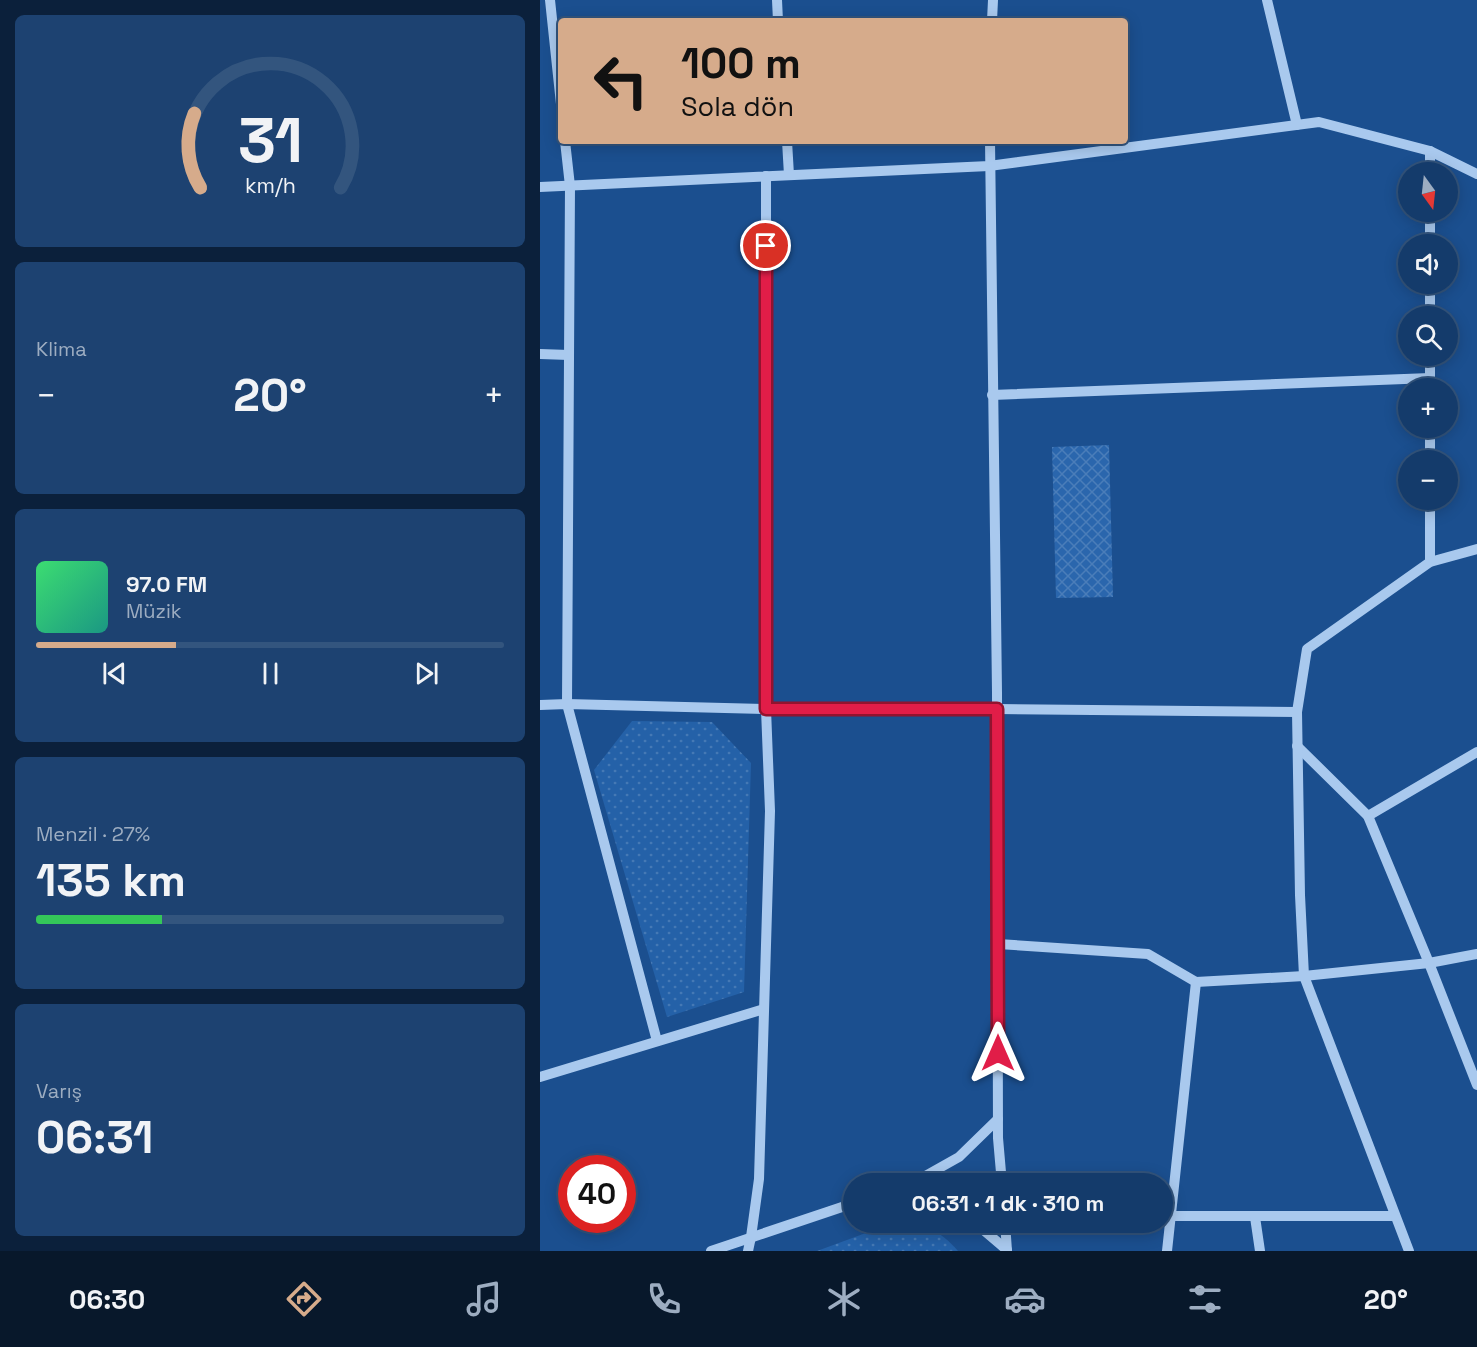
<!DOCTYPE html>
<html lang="tr">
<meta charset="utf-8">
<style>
:root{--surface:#143b6b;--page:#1d4271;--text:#f1f3f6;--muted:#9dadc1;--line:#33557e;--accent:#d6ab8b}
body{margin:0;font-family:"Space Grotesk",sans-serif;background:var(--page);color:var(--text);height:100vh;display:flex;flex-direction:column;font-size:22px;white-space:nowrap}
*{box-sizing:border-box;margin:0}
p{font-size:20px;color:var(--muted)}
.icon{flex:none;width:33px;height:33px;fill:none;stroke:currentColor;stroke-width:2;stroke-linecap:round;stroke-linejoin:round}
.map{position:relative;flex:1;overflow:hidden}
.sheet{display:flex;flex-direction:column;gap:15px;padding:15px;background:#0b203b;width:540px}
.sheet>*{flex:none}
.guide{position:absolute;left:18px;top:18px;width:570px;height:126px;border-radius:6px;box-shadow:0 3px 15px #0003,0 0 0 2px var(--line);background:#d6ab8b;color:#111;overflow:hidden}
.needle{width:39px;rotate:165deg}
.tools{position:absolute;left:858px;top:162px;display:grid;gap:12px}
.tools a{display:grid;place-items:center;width:60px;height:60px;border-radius:50%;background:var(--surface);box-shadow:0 3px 15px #0003,0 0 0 2px var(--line);font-size:30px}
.speed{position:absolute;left:18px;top:1155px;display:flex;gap:12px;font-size:30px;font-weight:700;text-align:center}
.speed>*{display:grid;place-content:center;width:78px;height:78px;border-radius:50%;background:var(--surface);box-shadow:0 3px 15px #0003,0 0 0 2px var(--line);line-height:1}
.speed .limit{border:9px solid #d22;background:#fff;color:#111}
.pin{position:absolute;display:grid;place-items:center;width:51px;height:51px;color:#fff;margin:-26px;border:3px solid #fff;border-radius:50%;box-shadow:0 2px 6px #0007}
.me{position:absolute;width:66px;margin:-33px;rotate:0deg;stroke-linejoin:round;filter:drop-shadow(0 0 4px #0008)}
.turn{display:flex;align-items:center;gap:21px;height:126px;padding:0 24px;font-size:27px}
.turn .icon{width:78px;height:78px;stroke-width:2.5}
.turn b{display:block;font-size:42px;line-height:51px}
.big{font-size:45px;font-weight:600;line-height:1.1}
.sheet .card{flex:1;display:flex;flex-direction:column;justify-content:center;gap:9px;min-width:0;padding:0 21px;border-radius:9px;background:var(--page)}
.sheet .dial{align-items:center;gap:0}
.dial svg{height:156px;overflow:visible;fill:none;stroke:var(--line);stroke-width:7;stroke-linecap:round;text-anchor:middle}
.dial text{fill:var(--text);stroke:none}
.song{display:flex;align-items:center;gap:18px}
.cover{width:72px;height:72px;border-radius:9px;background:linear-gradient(135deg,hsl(140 70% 55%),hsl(170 70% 35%))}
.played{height:6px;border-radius:3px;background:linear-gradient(90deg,var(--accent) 30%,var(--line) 30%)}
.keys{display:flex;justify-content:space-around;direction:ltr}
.heat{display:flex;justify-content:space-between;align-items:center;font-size:33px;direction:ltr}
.charge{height:9px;border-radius:4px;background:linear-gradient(90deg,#34c759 27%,var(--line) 0)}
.trip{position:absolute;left:303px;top:1173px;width:330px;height:60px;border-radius:30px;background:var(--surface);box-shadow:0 3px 15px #0003,0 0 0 2px var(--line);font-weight:600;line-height:60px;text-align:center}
.dock{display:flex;height:96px;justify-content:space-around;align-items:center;background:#08182b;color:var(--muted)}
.dock .icon{width:42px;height:42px}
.dock .current{color:var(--accent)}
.dock b{font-size:27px;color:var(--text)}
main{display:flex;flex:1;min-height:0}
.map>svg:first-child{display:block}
</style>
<main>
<section class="sheet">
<div class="card dial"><svg viewBox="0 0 100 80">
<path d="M14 69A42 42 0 1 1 86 69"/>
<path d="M14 69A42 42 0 0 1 11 31" stroke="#d6ab8b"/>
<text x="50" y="56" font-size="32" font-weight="700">31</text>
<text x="50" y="72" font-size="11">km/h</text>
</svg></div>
<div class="card"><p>Klima</p>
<div class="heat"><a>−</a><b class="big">20°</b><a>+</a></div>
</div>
<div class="card">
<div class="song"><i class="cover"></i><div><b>97.0 FM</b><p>Müzik</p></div></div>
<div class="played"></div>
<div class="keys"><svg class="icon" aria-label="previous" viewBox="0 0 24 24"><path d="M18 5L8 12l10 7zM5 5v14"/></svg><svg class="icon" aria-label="pause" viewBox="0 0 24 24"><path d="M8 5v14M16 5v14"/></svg><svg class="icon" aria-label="next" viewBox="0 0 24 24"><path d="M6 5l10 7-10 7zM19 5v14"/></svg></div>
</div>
<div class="card"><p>Menzil · 27%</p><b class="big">135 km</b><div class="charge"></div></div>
<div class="card"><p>Varış</p><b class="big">06:31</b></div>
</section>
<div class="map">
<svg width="937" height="1251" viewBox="0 0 937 1251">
<defs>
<pattern id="grass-dots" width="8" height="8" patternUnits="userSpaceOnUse" patternTransform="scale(1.5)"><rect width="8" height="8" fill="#2461a8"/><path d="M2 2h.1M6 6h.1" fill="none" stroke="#4579b5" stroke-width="1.8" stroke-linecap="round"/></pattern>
<pattern id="building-cross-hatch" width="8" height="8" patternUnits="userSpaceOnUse" patternTransform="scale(1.5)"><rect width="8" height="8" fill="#2a66ad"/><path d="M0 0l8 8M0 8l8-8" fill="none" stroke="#4a7db9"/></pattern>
</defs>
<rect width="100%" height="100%" fill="#1b4f8f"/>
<!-- grass -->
<g fill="url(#grass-dots)">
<polygon points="92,721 172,722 211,763 204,992 127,1017 54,770"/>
<path d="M353,1223c29,-1 46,6 65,28h-141z"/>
</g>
<!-- building -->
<polygon fill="url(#building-cross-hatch)" points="569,445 573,597 516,598 512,447"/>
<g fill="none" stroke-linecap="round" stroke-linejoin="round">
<!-- minor -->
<g stroke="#a9c9ee" stroke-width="10">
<polyline points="10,0 21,104"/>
<polyline points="237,0 238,21"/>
<polyline points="727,0 757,125"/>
<polyline points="452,21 453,0"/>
<polyline points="25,141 30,186 27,704 117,1041"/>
<polyline points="247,141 249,175"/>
<polyline points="450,141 457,692 458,1138 462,1184"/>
<polyline points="890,172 890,151"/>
<polyline points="0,187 449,166 779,122 890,151 937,174"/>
<polyline points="890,244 890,212"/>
<polyline points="890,316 890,284"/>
<polyline points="0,354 29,355"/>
<polyline points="890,388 890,356"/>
<polyline points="452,395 890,378"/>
<polyline points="890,428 890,460"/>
<polyline points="890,500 890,562"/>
<polyline points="0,705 27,704 226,709 457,709 757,712"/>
<polyline points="757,746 828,816 889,963 937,1085"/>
<polyline points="828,816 937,752"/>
<polyline points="458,944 608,954 656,982 764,976 889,963 937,954"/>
<polyline points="0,1077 224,1009"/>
<polyline points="371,1184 419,1157 458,1119"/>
<polyline points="632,1216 855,1216"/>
<polyline points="715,1217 720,1251"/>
<polyline points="434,1222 467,1250"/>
<polyline points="465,1222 467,1251"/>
<polyline points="171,1251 314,1203"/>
<polyline points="208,1251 211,1237 219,1179 230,811 226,709 226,176"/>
<polyline points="627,1251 656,982"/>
<polyline points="869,1251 764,976 760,895 757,712 767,649 890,562 937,549"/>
</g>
</g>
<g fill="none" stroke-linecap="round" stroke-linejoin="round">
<defs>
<polyline id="route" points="226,246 226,709 457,709 458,1053"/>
</defs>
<!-- route casing -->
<use href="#route" stroke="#92132f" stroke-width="15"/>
<!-- route -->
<use href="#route" stroke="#e11d48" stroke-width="10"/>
</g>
</svg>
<div class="tools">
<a><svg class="needle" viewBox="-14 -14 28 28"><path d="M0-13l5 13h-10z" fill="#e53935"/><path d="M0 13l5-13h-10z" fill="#9dadc1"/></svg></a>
<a><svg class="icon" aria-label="sound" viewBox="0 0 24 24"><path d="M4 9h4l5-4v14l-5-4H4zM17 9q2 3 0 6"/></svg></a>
<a><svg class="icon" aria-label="search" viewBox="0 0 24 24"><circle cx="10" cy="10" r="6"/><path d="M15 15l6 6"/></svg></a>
<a>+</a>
<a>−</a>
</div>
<div class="speed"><div class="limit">40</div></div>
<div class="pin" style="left:226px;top:246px;background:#d93025"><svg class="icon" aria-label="arrive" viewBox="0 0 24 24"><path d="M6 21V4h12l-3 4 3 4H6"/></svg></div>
<svg class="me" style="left:458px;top:1053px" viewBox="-20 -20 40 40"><path d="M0-17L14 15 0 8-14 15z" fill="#e11d48" stroke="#fff" stroke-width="4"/></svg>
<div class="trip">06:31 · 1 dk · 310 m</div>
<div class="guide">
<div class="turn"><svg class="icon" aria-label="left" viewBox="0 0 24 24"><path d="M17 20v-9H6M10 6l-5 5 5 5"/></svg><div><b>100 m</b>Sola dön</div></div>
</div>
</div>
</main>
<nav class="dock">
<b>06:30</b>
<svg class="icon current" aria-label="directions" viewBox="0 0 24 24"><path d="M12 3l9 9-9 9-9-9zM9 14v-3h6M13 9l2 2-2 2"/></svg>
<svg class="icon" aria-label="music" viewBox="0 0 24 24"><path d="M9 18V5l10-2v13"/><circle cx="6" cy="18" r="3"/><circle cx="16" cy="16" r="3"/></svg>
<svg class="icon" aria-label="phone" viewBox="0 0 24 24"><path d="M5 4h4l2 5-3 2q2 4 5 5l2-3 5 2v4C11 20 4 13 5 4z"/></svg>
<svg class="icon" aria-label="climate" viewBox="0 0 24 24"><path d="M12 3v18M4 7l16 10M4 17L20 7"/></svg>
<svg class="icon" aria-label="car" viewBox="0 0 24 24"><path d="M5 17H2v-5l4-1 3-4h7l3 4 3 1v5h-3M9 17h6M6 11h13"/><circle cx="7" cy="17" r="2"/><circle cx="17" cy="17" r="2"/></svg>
<svg class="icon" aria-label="filters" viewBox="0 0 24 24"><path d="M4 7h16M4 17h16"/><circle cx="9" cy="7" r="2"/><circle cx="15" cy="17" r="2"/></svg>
<b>20°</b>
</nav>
